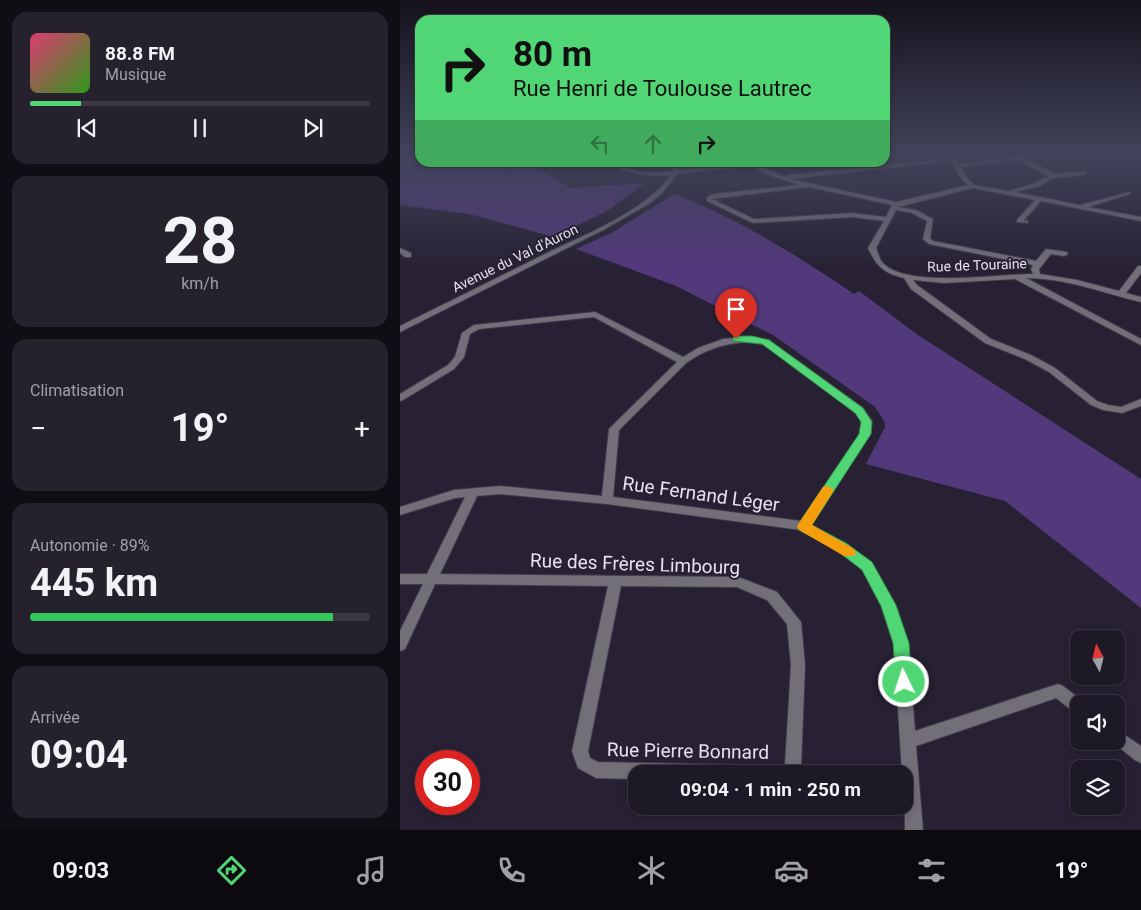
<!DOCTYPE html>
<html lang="fr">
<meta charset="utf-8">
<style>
:root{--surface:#1d1926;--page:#25222e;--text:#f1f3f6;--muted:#a0a0a7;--line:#3b3843;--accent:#50d674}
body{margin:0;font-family:Roboto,sans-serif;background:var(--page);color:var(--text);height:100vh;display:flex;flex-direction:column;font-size:19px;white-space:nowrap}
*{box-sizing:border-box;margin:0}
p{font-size:16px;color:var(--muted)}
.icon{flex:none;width:28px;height:28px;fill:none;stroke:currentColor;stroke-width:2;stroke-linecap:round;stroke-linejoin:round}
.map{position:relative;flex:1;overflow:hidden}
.side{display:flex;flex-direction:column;gap:12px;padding:12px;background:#100e15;width:400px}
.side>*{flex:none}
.guide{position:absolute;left:15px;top:15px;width:475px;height:152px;border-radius:15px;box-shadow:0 2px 8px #0003,0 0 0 1px var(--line);background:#50d674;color:#111;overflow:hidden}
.needle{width:32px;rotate:353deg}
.tools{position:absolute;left:670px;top:630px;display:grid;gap:10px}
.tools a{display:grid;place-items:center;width:55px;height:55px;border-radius:10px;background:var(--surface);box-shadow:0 2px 8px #0003,0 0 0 1px var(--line);font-size:25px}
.speed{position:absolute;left:15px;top:750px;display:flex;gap:10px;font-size:25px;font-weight:700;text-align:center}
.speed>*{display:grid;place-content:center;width:65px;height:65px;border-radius:50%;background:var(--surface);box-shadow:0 2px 8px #0003,0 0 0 1px var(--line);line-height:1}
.speed .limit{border:8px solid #d22;background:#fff;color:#111}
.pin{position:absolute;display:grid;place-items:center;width:42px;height:42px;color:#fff;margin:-51px -21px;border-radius:50% 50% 50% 0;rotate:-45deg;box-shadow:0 0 5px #0007}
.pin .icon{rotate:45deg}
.me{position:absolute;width:55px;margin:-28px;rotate:356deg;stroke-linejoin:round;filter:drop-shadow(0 0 4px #0008)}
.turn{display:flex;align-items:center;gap:18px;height:105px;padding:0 15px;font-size:22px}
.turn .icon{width:65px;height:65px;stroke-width:2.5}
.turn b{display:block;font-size:35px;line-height:42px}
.lanes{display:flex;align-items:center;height:48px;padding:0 15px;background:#0003;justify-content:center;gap:25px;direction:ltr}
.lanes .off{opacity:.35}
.big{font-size:38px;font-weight:700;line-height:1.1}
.side .widget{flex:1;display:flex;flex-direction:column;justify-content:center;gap:8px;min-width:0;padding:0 18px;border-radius:15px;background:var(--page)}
.side .dial{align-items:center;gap:0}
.dial b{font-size:65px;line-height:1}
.song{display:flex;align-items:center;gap:15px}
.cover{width:60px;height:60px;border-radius:8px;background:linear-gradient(135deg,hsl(340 70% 55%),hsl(110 70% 35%))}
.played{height:5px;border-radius:2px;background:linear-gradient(90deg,var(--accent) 15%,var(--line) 15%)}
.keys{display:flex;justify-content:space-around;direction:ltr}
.heat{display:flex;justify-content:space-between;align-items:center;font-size:28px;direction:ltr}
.charge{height:8px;border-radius:4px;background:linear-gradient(90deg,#34c759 89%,var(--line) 0)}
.trip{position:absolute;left:228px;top:765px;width:285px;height:50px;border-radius:15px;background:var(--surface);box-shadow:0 2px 8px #0003,0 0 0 1px var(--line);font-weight:700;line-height:50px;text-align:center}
.tab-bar{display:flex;height:80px;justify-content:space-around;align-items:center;background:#0c0a0f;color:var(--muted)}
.tab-bar .icon{width:35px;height:35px}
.tab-bar .selected{color:var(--accent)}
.tab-bar b{font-size:22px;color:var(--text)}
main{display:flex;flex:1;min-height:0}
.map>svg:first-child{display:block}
</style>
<main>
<section class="side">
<div class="widget">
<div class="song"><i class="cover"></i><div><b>88.8 FM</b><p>Musique</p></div></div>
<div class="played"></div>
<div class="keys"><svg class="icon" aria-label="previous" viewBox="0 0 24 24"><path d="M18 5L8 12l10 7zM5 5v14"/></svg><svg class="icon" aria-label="pause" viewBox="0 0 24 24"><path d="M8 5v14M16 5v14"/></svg><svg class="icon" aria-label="next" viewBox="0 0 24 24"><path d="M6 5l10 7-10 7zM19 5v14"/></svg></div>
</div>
<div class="widget dial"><b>28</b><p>km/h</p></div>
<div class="widget"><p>Climatisation</p>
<div class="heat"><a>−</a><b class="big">19°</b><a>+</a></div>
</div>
<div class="widget"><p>Autonomie · 89%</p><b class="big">445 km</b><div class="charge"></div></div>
<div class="widget"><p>Arrivée</p><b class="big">09:04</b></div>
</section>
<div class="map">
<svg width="741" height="830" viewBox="0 0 741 830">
<rect width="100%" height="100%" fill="#272133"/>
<!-- green -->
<g fill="#52397b">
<polygon points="0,152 8,152 8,158 20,157 20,162 128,163 171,188 245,183 207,211 154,237 69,214 0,205"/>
<path d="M274,194c64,24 124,62 180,100l5,-3 59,44 223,144v129l-136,-107 -139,-37 19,-37 -1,-6 -9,-14 -102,-72 -97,-49 -100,-37 37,-17z"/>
</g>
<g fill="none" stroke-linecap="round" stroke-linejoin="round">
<defs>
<g id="street">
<path d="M543,152c9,0 12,5 16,12l60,-8 18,-4 2,1v2l-15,3 28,14 1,2 31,-3 3,2 -3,2 -31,3 -13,8 -25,6 65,13 50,-13v2l-42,13 53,10v4l-100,-20 -17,19 4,1v2l-11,-1v-2l18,-20 -62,-12 -75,19 18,3 17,9 -3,19 3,3 103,20 10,-12 21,3 1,2 -4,2 -13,-2 -12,15 1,5 37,6 42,11 19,-25h3v7l-15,20 15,4v5c-38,-9 -75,-24 -115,-24l115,61v6l-126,-66 -71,4 -31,-3 4,5 74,54 40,16 24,13 42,33 11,4 13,2 20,-8v7l-19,7 -19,-3 -12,-5 -42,-33 -24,-13 -40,-16 -74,-54 -7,-11c-20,-5 -27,-11 -36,-30l16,-27 -32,-4 -99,6 -46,-22v-4l7,-3 85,-9 -36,-12 -10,-7 -76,8 -15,19 -12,10 -45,26 -205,103v-6c48,-24 95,-47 143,-71 41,-20 101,-43 128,-80 -24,2 -45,-1 -65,-13 10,0 17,5 26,8 13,4 27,3 40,1l4,-9h6l-4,8 74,-8h23l-15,3 8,5 17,7 3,-2 162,-17zM618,160l30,16 -13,7 -26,8 -34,-6 -8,-7 -6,-11zM552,161c4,8 7,17 16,24l-72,17 -106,-23zM409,187l83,18 -6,12 -34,-4 -98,6 -42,-20zM496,210l16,3 15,8 -4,18 6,5 104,21 -2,4 2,5c-33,0 -129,15 -151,-12 -3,-4 -4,-10 -6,-14z"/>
<polygon points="0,248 11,253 11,257 5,257 0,253"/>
<path d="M195,312l88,45 15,-9 25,-9 22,-2 24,3 94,68 9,13 -2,13 -59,91 34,19 26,19 24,42 13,38 7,88 143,-47 5,2 21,16 1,2h-6v10l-5,-2 -18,-14 -140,48 7,84h-18l-1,-56h-2l-8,-131 -13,-38 -19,-36 -25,-19 -36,-20 -194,-26 -107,-10 -23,2 -37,78 298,3 39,15 24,30 4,43 -4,101 7,2 2,6h-174v5l-40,-1 -18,-10 -6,-17 36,-165 -173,-2 -30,65 -5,2v-20l23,-47h-23v-10h27l38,-77 -10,1 -55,17v-8l54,-17 46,-4 102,10 7,-67 68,-67 -83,-45 -115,12 -9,5 -6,23 -10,12 -51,31 -3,1v-7l48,-29 7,-8 7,-24 12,-8zM345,342l18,2 92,68 7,9 -2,13 -59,87 -188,-24 6,-67 67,-67c18,-13 36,-19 59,-21zM221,586l116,1 30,13 20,24 4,41 -6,101 -187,-4 -8,-4 -2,-7z"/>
<polygon points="716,729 741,746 741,763 735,760 711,741 716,741"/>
</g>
</defs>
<!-- street casing -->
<use href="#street" stroke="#423c4d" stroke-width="2"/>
<!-- street -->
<use href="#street" fill="#726f79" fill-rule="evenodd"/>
</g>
<!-- sky -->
<linearGradient id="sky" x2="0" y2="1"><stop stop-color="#15121c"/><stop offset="0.57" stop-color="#41435b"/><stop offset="1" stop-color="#41435b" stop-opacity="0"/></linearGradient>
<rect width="741" height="268" fill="url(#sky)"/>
<!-- route -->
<polygon fill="#50d674" stroke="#348b4b" points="336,336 352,336 369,340 463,408 472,422 471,434 412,525 446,543 472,562 496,605 509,643 512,682 510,687 504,689 498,687 496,682 493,643 481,606 462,570 436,550 399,530 397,526 459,434 461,422 455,413 362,344 333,341 333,337"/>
<!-- slow -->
<polygon fill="#f59e0b" points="428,486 434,490 412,525 454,549 456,553 454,556 444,556 399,530 397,526 423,487"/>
<g text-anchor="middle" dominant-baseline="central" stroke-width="4" stroke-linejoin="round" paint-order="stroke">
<!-- far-street labels -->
<g font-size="14" fill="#e5e1ee" stroke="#272133">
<text transform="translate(115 258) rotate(-26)">Avenue du Val d'Auron</text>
<text transform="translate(577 265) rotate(-2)">Rue de Touraine</text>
</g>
<!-- near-street labels -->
<g font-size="19" fill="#e5e1ee" stroke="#272133">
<text transform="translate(301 494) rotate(8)">Rue Fernand Léger</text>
<text transform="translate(235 564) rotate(2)">Rue des Frères Limbourg</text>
<text transform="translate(288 751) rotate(1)">Rue Pierre Bonnard</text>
</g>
</g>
</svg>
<div class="tools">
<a><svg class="needle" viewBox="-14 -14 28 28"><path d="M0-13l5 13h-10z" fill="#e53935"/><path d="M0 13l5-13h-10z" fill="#a0a0a7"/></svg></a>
<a><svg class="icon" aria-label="sound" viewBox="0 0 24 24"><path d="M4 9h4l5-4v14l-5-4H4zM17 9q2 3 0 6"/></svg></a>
<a><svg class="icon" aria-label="layers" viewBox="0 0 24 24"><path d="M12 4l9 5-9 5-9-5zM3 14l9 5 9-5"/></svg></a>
</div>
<div class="speed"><div class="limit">30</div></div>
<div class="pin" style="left:336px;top:339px;background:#d93025"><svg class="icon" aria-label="arrive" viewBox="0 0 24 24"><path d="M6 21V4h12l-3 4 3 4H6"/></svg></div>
<svg class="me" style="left:504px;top:682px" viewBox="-20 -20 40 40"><circle r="17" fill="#50d674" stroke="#fff" stroke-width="3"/><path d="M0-11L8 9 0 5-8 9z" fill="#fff"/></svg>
<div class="trip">09:04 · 1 min · 250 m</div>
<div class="guide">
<div class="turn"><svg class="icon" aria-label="right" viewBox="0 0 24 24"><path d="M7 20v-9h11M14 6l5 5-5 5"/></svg><div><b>80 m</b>Rue Henri de Toulouse Lautrec</div></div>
<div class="lanes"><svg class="icon off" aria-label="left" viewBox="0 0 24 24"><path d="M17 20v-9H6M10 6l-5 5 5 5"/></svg><svg class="icon off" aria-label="ahead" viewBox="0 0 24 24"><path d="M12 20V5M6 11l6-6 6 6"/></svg><svg class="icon" aria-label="right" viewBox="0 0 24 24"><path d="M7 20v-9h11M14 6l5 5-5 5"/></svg></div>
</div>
</div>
</main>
<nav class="tab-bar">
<b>09:03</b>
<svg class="icon selected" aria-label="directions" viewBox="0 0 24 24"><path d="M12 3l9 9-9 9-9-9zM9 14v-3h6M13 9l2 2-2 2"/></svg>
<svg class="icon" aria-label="music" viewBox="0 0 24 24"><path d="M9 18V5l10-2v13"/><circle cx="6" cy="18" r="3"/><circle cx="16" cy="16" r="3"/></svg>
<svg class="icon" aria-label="phone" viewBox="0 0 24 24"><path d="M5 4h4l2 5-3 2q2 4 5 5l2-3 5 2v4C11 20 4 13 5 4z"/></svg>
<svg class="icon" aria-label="climate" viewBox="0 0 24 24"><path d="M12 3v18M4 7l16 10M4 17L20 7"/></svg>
<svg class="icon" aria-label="car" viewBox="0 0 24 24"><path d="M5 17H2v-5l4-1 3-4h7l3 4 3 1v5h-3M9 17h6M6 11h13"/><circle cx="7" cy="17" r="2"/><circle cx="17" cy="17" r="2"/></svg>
<svg class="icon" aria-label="filters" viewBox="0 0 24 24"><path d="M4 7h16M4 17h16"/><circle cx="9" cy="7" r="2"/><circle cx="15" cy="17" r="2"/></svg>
<b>19°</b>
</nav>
